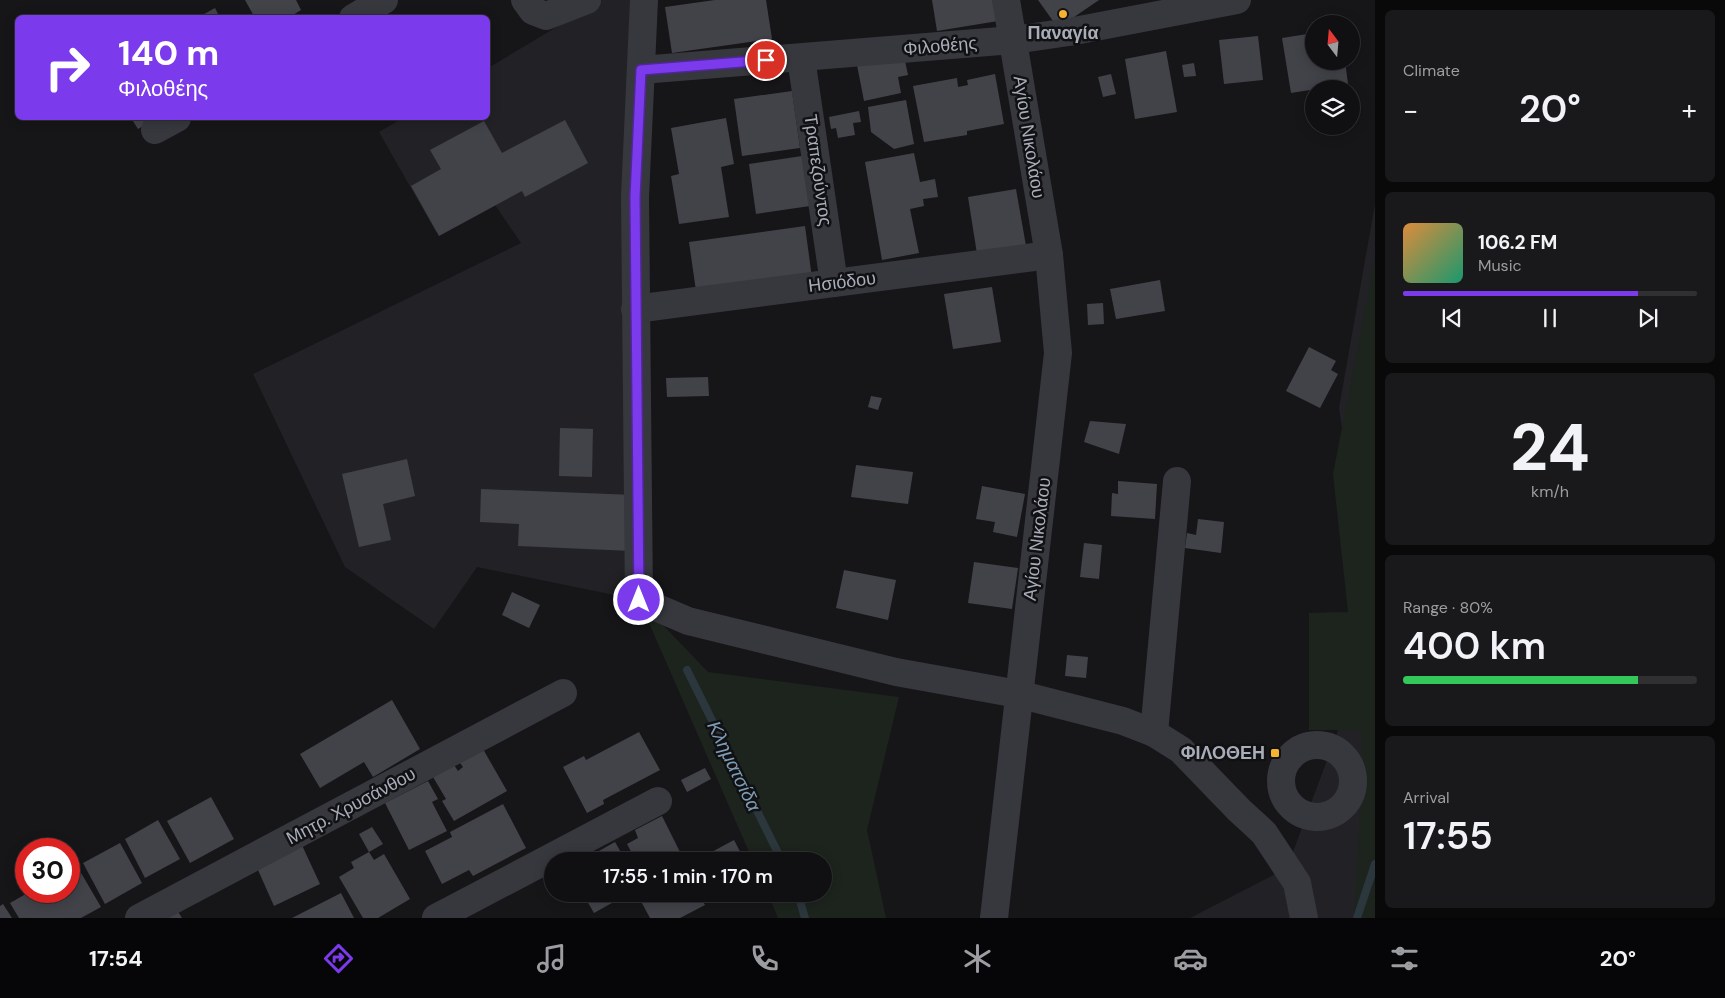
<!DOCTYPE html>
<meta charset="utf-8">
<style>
:root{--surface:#101013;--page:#19191c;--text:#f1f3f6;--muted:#9c9da0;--line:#303033;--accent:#7c3aed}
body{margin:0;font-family:"DM Sans",sans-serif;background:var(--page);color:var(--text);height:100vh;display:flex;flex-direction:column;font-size:19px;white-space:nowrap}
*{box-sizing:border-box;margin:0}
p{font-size:16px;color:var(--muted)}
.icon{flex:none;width:28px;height:28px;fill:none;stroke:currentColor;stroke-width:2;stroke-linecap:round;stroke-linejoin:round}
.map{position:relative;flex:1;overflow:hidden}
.sheet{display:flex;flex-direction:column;gap:10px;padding:10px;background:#09090a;width:350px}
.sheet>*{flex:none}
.banner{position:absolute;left:15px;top:15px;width:475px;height:105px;border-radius:8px;box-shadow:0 2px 12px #0003,0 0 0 1px var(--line);background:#7c3aed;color:#fff;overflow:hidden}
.needle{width:32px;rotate:344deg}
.fabs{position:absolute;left:1305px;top:15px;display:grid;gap:10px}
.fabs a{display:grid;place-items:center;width:55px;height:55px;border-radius:50%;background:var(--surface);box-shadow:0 2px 12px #0003,0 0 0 1px var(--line);font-size:25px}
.speed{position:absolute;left:15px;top:838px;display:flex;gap:10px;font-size:25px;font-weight:700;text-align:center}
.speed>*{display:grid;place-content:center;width:65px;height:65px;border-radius:50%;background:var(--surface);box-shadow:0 2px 12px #0003,0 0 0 1px var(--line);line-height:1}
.speed .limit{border:8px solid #d22;background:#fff;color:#111}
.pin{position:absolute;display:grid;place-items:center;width:42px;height:42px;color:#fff;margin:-21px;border:2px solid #fff;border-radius:50%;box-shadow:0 1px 5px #0007}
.me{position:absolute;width:55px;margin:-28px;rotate:0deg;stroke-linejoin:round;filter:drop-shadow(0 0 4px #0008)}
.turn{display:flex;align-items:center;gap:18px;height:105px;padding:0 20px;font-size:22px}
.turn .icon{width:65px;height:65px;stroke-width:2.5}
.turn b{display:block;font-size:35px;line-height:42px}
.big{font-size:38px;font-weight:600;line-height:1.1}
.sheet .tile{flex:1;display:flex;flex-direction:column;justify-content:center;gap:8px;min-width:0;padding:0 18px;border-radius:8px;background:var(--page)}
.sheet .dial{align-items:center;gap:0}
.dial b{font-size:65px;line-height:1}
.song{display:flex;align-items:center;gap:15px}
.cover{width:60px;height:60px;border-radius:8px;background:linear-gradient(135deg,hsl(30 70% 55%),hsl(160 70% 35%))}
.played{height:5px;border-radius:2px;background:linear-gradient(90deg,var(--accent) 80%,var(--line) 80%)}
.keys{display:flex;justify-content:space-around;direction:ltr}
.heat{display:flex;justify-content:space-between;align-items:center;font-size:28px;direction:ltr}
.charge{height:8px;border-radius:4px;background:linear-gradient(90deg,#34c759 80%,var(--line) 0)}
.trip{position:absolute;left:544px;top:852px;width:288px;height:50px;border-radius:25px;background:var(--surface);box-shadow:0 2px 12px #0003,0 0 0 1px var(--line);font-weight:600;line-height:50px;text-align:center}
.dock{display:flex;height:80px;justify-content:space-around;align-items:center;background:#060608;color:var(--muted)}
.dock .icon{width:35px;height:35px}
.dock .active{color:var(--accent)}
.dock b{font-size:22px;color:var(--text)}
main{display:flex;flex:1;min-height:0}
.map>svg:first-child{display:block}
</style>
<main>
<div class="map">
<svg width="1375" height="918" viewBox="0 0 1375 918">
<rect width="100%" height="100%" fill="#161619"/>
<!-- built -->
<g fill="#222226">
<polygon points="602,0 645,0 639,600 477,567 434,629 345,567 253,374 521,243 493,202 436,232 379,132 403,118 488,118 488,68"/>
<polygon points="1375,204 1375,918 1190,918 1287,868 1373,636 1339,408"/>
</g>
<!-- green -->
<g fill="#1c241d">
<polygon points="1375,258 1375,918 1354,918 1363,754 1361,730 1309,730 1309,613 1348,612 1333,474"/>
<polygon points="639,600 708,672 899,697 867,830 886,918 778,918 768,894 822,894 822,861 753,861"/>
</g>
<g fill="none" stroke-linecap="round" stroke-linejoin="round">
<!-- stream -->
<g stroke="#2c363d" stroke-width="8">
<polyline points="687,670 782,861"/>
<polyline points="798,894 805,918"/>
<polyline points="1357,918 1375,864"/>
</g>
</g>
<!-- building -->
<g fill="#424349">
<polygon points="245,0 296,0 301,10 288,18 255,18"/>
<polygon points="715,0 766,0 772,39 672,53 665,7"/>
<polygon points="932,0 994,0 998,21 937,31"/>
<polygon points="1038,0 1099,0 1058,28"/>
<polygon points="215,8 220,18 197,18"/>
<polygon points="1314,33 1314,61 1345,61 1348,84 1291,93 1282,38"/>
<polygon points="1258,36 1263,80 1224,84 1219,40"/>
<polygon points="1166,51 1177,112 1135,119 1125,59"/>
<polygon points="904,56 908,75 898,77 901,93 864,101 857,65"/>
<polygon points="1194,63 1196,76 1184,77 1182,65"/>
<polygon points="995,74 1004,124 967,131 967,135 924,142 913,86 957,78 958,87 968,85 967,80"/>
<polygon points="1111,74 1116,94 1103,97 1098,77"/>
<polygon points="792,91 800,148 742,156 734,99"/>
<polygon points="906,100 914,144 894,149 871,132 868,107"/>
<polygon points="859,111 861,122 853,123 855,135 838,138 836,128 831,129 829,117"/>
<polygon points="131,118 157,118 138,129"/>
<polygon points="726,118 734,164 721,167 729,217 679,224 671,176 679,174 671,128"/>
<polygon points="565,120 588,163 525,197 522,191 439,236 411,186 441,169 430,150 484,121 502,153"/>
<polygon points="914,153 920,182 935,179 938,197 923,199 924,206 910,209 919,253 882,260 865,162"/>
<polygon points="802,156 810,206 756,214 749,164"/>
<polygon points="1016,189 1026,246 977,254 968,197"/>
<polygon points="805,226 812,278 697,298 689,242"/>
<polygon points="1160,280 1165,311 1116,319 1110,289"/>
<polygon points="992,287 1001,342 953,349 944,294"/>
<polygon points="1103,303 1104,324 1088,325 1087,304"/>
<polygon points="1309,347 1336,361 1331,370 1338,374 1320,408 1286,391"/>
<polygon points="708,377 709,396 667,397 666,378"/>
<polygon points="871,396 882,398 878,410 868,407"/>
<polygon points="1090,421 1126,424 1119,454 1084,442"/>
<polygon points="560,428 593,429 592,477 559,476"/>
<polygon points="407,459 415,496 383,504 391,540 359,547 342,474"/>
<polygon points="856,465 913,472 908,504 851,497"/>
<polygon points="1118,481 1157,484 1155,519 1111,516 1112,493 1118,494"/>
<polygon points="982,486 1025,494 1017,537 993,532 995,522 976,519"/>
<polygon points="481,489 634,495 632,551 518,546 519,524 480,522"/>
<polygon points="1198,519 1224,522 1221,553 1185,548 1187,533 1196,535"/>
<polygon points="1084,543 1102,545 1099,579 1080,577"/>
<polygon points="974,562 1018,568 1012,609 968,603"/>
<polygon points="844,570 896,580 888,620 836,608"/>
<polygon points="512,592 540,605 529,628 502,615"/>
<polygon points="1067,655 1088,657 1086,678 1065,676"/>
<polygon points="392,700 420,749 373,777 364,762 320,788 300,754"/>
<polygon points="639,732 660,770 603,800 604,804 587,813 563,767 584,756 586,760"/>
<polygon points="483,749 507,791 454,821 442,801 446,799 433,777 454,765 458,771 463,767 460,763"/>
<polygon points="705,768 711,779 687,792 681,780"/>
<polygon points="428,781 438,799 432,802 447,831 409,850 385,803"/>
<polygon points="211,797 234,839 190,863 167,821"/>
<polygon points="503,804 526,848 473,876 469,870 442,884 425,851 452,837 450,832"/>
<polygon points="662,816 682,856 672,861 636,861 627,844 638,838 635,830"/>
<polygon points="158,820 180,859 145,878 125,839"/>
<polygon points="372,827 383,844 369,852 359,834"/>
<polygon points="734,840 745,861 695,861"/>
<polygon points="300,841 320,884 274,906 254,861"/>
<polygon points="615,842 626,861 581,861"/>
<polygon points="120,843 142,883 105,904 83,863"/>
<polygon points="369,852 374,860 384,854 410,899 378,918 363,918 339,877 354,868 351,862"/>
<polygon points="77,866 101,907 81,918 19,918 10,903 31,891 69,891 69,870"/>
<polygon points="341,893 354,918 292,918"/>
<polygon points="583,894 628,894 594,913"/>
<polygon points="637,894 699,894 705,905 680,918 650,918"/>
<polygon points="3,904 12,918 0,918 0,906"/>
<polygon points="177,910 182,918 165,918"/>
</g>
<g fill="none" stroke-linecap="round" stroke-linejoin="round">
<!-- minor -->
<g stroke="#37383e" stroke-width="28">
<polyline points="525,0 533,11 546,16 587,0"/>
<polyline points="644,0 635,197 639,600 688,621 896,672 1018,694 1123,721 1154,733 1181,750 1239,810 1264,833 1297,883 1304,918"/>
<polyline points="353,18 384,0"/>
<polyline points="801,58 834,283"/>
<polyline points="641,70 1013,40 1069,32 1237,0"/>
<polyline points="155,130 177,118"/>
<polyline points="635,309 1049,255"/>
<polyline points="1154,733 1177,481"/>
<circle cx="1317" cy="781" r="36"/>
<polyline points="139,918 563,693"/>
<polyline points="436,918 658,801"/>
<polyline points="994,918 1058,353 1049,255 1006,0"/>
</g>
</g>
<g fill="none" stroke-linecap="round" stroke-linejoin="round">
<defs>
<polyline id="route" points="639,600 635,197 641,70 766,60"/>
</defs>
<!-- route casing -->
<use href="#route" stroke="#51269a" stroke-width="12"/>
<!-- route -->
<use href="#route" stroke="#7c3aed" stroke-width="9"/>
</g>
<!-- markers -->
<g fill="#f6b330" stroke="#111114" stroke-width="2">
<circle cx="1063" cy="14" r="5"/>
<rect x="1270" y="748" width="10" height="10" rx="2.5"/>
</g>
<g text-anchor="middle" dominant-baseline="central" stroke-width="5" stroke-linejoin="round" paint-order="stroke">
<!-- poi labels -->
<g font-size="18" font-weight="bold" fill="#a8adb9" stroke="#111114">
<text x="1063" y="33">Παναγία</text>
<text x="1265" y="753" text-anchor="end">ΦΙΛΟΘΕΗ</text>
</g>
<!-- street labels -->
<g font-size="18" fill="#a8adb9" stroke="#111114">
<text transform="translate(940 46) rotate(-5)">Φιλοθέης</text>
<text transform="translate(1029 137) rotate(81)">Αγίου Νικολάου</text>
<text transform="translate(818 170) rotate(82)">Τραπεζούντος</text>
<text transform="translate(842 282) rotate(-7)">Ησιόδου</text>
<text transform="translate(1037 539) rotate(-83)">Αγίου Νικολάου</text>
<text transform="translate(351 806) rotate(-28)">Μητρ. Χρυσάνθου</text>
</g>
<!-- water labels -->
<g font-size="19" font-style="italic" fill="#7e9cb5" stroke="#111114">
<text transform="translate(734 766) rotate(64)">Κληματσίδα</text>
</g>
</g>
</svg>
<div class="fabs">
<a><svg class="needle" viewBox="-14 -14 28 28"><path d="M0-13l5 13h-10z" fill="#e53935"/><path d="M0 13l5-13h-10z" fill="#9c9da0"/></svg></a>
<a><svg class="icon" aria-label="layers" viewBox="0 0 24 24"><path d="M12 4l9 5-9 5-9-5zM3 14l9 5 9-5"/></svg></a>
</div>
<div class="speed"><div class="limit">30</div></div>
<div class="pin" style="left:766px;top:60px;background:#d93025"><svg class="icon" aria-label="arrive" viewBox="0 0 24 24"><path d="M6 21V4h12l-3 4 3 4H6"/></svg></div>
<svg class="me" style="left:639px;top:600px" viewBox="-20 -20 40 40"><circle r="17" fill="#7c3aed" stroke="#fff" stroke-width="3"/><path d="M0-11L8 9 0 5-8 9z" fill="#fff"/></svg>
<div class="trip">17:55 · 1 min · 170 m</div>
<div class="banner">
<div class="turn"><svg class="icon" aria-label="right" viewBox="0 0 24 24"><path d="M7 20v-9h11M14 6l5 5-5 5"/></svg><div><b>140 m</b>Φιλοθέης</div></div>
</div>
</div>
<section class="sheet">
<div class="tile"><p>Climate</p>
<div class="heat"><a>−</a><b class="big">20°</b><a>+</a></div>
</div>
<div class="tile">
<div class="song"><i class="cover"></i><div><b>106.2 FM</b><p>Music</p></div></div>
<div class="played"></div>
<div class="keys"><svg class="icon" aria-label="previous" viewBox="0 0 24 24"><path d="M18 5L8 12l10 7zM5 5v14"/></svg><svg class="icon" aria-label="pause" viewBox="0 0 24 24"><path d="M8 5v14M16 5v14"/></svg><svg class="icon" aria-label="next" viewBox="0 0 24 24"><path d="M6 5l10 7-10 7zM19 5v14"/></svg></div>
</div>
<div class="tile dial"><b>24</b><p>km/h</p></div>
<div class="tile"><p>Range · 80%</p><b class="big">400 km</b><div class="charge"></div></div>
<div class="tile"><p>Arrival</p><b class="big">17:55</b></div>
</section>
</main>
<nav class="dock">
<b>17:54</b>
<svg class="icon active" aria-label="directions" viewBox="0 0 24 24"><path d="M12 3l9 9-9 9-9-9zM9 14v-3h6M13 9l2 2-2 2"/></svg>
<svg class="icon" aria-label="music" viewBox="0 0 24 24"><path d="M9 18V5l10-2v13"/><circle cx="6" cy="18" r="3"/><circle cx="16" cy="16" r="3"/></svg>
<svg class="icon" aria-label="phone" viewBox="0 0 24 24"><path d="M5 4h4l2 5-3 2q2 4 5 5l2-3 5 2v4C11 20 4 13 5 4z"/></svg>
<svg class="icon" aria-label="climate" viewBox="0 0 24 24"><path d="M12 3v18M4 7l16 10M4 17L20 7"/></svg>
<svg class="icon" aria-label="car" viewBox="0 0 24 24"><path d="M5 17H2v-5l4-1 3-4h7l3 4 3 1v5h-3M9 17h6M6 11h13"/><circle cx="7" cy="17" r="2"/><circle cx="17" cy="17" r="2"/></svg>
<svg class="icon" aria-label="filters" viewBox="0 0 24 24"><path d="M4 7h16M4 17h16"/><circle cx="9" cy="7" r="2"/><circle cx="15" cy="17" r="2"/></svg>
<b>20°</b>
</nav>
